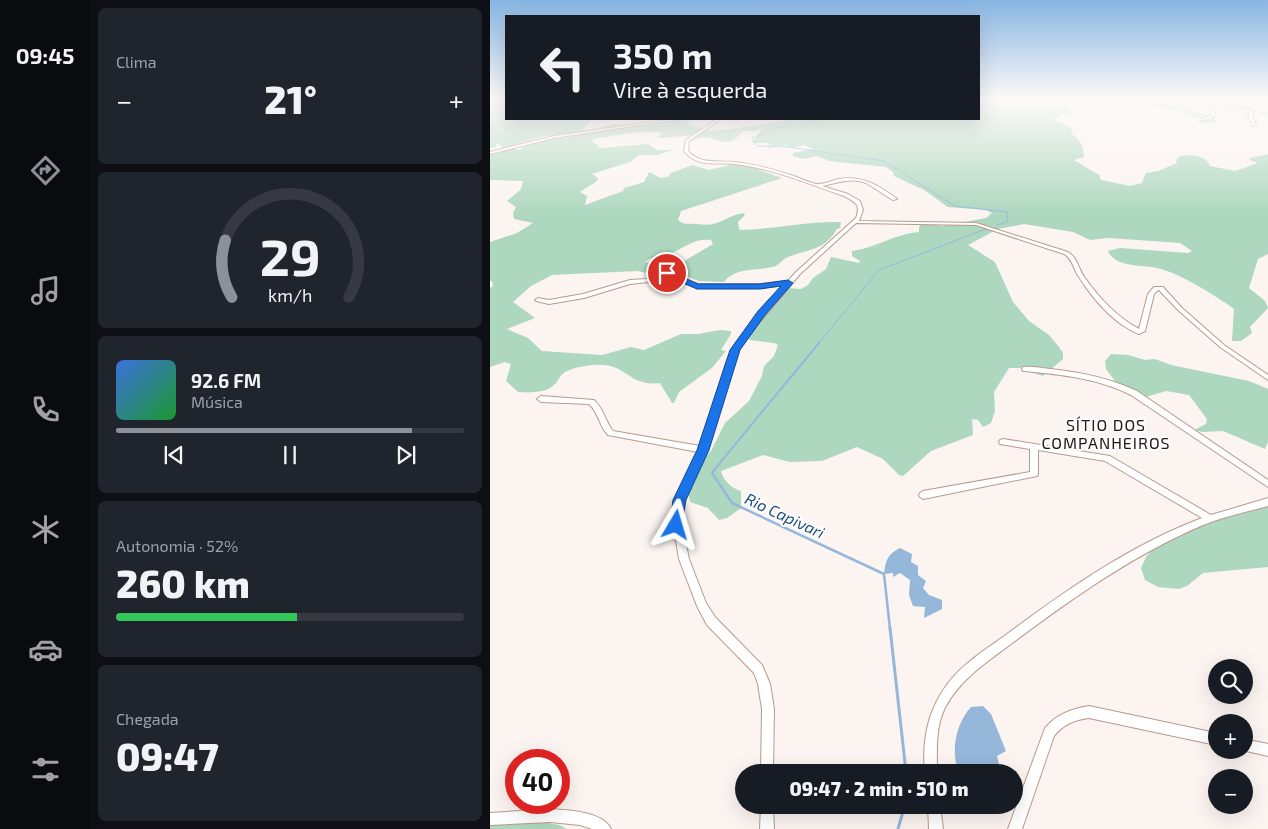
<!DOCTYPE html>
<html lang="pt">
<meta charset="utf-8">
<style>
:root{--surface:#171b24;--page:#20242c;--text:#f1f3f6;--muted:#9ea1a6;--line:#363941;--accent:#8c9099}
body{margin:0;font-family:"Exo 2",sans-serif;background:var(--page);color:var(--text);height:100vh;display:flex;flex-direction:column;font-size:19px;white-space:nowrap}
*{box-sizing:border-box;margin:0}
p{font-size:16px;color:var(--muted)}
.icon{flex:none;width:28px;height:28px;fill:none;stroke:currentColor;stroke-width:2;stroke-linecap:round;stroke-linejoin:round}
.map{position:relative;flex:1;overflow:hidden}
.side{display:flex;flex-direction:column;gap:8px;padding:8px;background:#0d0f14;width:400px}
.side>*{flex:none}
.hud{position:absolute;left:15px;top:15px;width:475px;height:105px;border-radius:0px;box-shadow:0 5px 20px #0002;background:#171b24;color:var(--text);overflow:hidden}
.buttons{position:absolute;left:718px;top:659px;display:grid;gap:10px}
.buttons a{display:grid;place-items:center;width:45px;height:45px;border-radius:50%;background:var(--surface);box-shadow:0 5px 20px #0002;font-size:25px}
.speed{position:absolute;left:15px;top:749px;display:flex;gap:10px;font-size:25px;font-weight:700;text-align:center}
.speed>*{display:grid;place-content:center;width:65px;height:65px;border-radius:50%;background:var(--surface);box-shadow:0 5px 20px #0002;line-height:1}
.speed .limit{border:8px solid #d22;background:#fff;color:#111}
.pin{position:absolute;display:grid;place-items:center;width:42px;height:42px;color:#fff;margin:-21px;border:2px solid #fff;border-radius:50%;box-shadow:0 1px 5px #0007}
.me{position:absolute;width:55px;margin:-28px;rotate:7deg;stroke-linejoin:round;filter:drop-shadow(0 0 4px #0008)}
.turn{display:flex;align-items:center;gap:18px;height:105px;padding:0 25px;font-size:22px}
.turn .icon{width:65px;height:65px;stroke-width:2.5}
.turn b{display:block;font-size:35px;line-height:42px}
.big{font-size:38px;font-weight:800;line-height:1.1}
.side .card{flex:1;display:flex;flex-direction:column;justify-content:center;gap:8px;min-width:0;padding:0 18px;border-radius:8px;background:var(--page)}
.side .dial{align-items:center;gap:0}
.dial svg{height:130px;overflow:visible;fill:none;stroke:var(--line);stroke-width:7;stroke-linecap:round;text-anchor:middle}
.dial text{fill:var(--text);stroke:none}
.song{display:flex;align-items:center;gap:15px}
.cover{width:60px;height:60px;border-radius:8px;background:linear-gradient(135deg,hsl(220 70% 55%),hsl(130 70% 35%))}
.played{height:5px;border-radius:2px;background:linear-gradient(90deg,var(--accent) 85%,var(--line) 85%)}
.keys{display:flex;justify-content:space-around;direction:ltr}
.heat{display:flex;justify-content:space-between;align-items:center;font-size:28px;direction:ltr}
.charge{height:8px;border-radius:4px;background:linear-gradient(90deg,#34c759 52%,var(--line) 0)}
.trip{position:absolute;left:245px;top:764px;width:288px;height:50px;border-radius:25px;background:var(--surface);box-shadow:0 5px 20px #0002;font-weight:800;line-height:50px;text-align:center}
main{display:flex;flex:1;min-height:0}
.tab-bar{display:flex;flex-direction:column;width:90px;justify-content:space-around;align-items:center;background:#090b0e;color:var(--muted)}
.tab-bar .icon{width:35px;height:35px}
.tab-bar .active{color:var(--accent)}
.tab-bar b{font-size:22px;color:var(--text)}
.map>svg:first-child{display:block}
</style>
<main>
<nav class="tab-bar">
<b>09:45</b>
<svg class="icon active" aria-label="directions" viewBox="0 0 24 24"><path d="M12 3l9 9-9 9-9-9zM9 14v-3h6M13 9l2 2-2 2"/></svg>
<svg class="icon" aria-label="music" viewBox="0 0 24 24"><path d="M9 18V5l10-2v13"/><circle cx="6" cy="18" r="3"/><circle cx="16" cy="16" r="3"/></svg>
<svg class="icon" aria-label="phone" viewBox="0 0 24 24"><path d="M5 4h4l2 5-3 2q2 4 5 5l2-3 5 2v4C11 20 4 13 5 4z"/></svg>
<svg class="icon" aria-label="climate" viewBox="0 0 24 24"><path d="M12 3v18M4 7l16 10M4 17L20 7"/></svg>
<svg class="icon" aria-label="car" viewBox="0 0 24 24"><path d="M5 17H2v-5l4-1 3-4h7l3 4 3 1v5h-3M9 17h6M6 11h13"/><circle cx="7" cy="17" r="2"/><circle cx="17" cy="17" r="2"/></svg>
<svg class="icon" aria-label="filters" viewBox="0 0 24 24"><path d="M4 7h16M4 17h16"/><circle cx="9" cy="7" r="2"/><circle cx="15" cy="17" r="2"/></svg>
</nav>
<section class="side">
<div class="card"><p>Clima</p>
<div class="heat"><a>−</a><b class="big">21°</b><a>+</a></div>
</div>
<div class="card dial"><svg viewBox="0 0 100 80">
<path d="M14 69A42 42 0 1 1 86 69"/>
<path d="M14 69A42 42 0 0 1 10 34" stroke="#8c9099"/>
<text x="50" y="56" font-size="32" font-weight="700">29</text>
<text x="50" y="72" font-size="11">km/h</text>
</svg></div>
<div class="card">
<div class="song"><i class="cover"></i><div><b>92.6 FM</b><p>Música</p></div></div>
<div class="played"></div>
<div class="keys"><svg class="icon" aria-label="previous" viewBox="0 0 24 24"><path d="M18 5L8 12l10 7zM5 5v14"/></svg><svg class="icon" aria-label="pause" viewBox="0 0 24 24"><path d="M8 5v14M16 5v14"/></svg><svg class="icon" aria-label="next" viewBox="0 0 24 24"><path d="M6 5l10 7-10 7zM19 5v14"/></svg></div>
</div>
<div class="card"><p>Autonomia · 52%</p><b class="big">260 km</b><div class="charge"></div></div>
<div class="card"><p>Chegada</p><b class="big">09:47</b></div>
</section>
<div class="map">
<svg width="778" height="829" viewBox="0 0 778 829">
<rect width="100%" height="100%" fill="#fbf4f1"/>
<!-- green -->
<g fill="#add7be">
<path d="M0,100h16v19h86l-10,11 2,1 30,-7 26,2 41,-7h5l4,6 21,6 21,-2 61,-10h186v-19h86l6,8 1,10 -11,-4 -7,6 16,7 3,5 -2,2c9,5 13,13 13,23l-10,3 25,15 2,5 29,6 12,-3 4,-10 12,-2 19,-8 -1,-3 4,-4c11,-2 26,-1 30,10l25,5 23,-8 -9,-3 1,-2 18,-4v100l-10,5 -9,29 16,13 3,7 -18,19 2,6 -11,8h-9l2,-32 -7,-5c-20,-13 -43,-28 -66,-35 -16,-5 -45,0 -53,-18l12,-3 68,5 4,-2 -12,-8 -71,-5 -19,2 -17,-8 -49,-8 -26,5 -30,16 27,17 18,40 16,19 20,14 10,12 4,6v6l-20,17 -23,-8h-11l-15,24 1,19 -4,12 -8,4 -5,-7 -6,-1 1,16 -42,16 -28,25 -4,-1 -16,-16 -26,-12 -35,14 -32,1 -27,-7 -42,16c2,9 11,18 20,20v17l-14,10 -8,2 -11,-12 -18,-6 -2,-12 11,-27 12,-12 14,-28 24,-22 13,-25 2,-10 10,-10 4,-11 -4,-2 -24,-3 -2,-2 24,-38 16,-12 13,1 7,-4 5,-7 13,-9 5,-12 28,6 1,-2 -8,-5v-5c24,-3 42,-17 67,-19v-5l3,-3 21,2 43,-8 6,-5 -6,-3 -38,-3 -24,-17 -30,-14 -1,-4 -7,-5 -57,-6 -12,-5 -14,3 -10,-3v-3l20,-4 -9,-4 -12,3 -6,-3 -19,3 3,-4 -2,-1h-16l10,-15 -6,3h-13c-4,3 -6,8 -11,10 -11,4 -20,-6 -31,-4 -4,1 -7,4 -11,5l8,-7 -41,3 6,-5c-16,-4 -56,3 -72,7l8,6v2l49,-4 9,6h16l-16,5h-18l-9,7 -38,12 6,4 -1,3 -17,11 7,4 -2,9 38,-14 1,-3 20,-6 5,-10 12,6 9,-2 -1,-2 23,-9 17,5 24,-6 18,3 31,11 -101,33 -3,9c7,6 12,3 19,4 22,4 28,-8 46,-11l2,2 -7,7 1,7 2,1c34,-1 66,-9 100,-8l-1,6 -3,1c-13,22 -29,20 -49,28 -7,3 -9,9 -16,10 -16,4 -37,0 -48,15l-25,-1 -23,-8v-3l10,-10 27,-16 -2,-4c-15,-2 -23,5 -35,11 -10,5 -21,3 -31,11l17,4 2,4 -3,6 -24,-5 -85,4 -21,11 -18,16 22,16 -28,11 21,9 14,13 60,4 29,-8 13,3 37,-16h17l22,-4 11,1v3l-10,16 5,1 -14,17 -33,24 -5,11h-2l-12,-20c-29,4 -33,-17 -57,-18 -11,-1 -29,2 -38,7 -5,3 -6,8 -10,12 -8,9 -26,9 -37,8l-12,-11 5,-17 -6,-2 -15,5v-79l3,-2 -1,-5h-2v-39l27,-9 16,-10 -19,-4 -1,-6 3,-6 -9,-6 14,-12 2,-8 -33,-1v-26l19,-6 11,2 6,-5 30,-9h-11l-42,12 -2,-3 -5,-1v3l-6,1z"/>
<polygon points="690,100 700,100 703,110 723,117 726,123 710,123 707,121 721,119 705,118 687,111 657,105 658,101 688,103"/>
<polygon points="717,100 745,100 762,109 778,113 778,115"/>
<polygon points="621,354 638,355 655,360 665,359 681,365 759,381 778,389 778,442 775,449 733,431 713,432 704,430 716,424 717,419 699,395 677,391 655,397 631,389 616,369 615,361"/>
<polygon points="778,503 778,567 713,573 697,586 689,589 668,587 655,580 651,568 656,557 669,542 708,525"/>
<polygon points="33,819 69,825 77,829 0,829 0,824 23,824"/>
</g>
<!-- water -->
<g fill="#95b7da">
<path d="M410,548l12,6 -1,8 7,4v9l8,6 -3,7 6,7 13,5v9l-18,9 1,-11 -12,-1 -4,-11 1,-15 -10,-7 -7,4v-4l-9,1c2,-14 3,-19 16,-26z"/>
<path d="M493,706l8,8 15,37 -9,5 4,16h-42c-9,-20 -3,-49 12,-65z"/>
</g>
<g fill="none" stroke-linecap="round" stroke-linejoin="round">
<!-- stream-far3 -->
<g stroke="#95b7da" stroke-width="1">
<polyline points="335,119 285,128 262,138 267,146 298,147 394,161 465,206 517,212 518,221 507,225"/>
<polyline points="328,344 389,270 496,229"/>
</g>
<!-- stream-far2 -->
<polyline stroke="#95b7da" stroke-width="2" points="224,470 329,343"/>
<!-- stream-far1 -->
<polyline stroke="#95b7da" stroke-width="2.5" points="225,469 222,473 242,503 394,574 400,629"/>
<!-- stream -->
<g stroke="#95b7da" stroke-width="3">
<polyline points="400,628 416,772"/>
<polyline points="408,829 415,805"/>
</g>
<defs>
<g id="minor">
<polygon points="713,100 716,100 720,103 764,111 762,116 766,125 763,126 758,116 761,113 721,105 726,116 714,120 714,118 722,115 718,104"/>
<polygon points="183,119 191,119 64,138 0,154 0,152 64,136"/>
<path d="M227,119h4l-32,22 -1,10c12,14 30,9 47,11 20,2 40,8 59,14 7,3 14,6 22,8 6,1 15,-3 22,-5 24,-4 40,6 59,20l-4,1c-9,-5 -18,-12 -27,-17 -14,-6 -30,0 -44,3l26,8 12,7 3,9 -4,11 117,2 92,29c10,6 10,17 17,26 14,20 32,39 54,51l9,-35 6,-7h9l19,21 42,37 44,30v5l-48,-33 -42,-37 -19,-20h-1l-4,4 -9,37 -6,3c-25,-10 -46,-35 -60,-57 -6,-8 -6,-18 -15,-23l-88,-29 -120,-2 -56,51 -57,68 -10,18 -26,90 -23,50 -4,16 9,43 17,44 9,14 47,48 8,19 4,25 -1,63h-12l1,-63 -4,-25 -4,-11 -47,-48 -10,-19 -18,-47 -7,-43 4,-16 22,-48 -90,-17c-9,-9 -9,-22 -19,-31l-48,-2 -4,-3 4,-3 53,4c10,9 11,21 19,31l87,15 27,-86 11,-20 47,-55 -25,3h-63l-30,-13 -18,7 -19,2 -46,14 -35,6 -13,-3 -1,-1 3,-2 11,2 34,-6 47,-14 16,-1 21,-8 31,13h62l28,-3 8,-9 60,-54c5,-14 0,-15 -12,-22 -36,-12 -72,-28 -110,-32 -19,-2 -36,4 -50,-13l2,-11z"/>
<path d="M533,367c8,-1 18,1 27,2 30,3 59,9 87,22l131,89v7l-137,-92c-34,-17 -68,-20 -106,-24h-2l-1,-2z"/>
<path d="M513,439l107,17 101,59 57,-17v8c-22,6 -45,11 -65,19 -68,29 -129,72 -188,116 -25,19 -53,36 -69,65 -11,20 -9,44 -9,66h-12c-3,-29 2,-58 19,-83 14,-22 38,-37 59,-52 62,-46 127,-92 199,-119l-97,-57 -67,-11v24l-1,2 -114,23 -3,-2 -1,-2 1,-2 3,-2 107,-19v-23l-30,-5 -1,-2 1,-2z"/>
<path d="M599,706l127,27v12l-127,-27c-15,2 -25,6 -35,18l-32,93h-14l37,-101c12,-14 26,-19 44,-22z"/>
<polygon points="754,739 778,744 778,756 752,750 754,750"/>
<polygon points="271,805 283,805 284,829 270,829"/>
<polygon points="438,805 450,805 453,829 439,829"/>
<path d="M60,809c16,1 53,2 61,20h-19l-12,-4 -30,-3 -60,3v-12z"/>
</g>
</defs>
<!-- minor casing -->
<use href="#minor" stroke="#ba9a8a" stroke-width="2"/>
<!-- minor -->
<use href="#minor" fill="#fff" fill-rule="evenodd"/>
</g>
<!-- sky -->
<linearGradient id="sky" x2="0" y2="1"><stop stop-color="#87b5e2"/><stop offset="0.46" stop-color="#fdfaf9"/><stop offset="1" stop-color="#fdfaf9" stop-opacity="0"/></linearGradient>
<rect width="778" height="216" fill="url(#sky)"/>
<!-- route -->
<polygon fill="#1a73e8" stroke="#114b97" points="174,272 180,272 208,284 270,284 298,280 303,283 275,315 250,350 219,450 196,500 191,529 182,529 180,525 183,500 207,450 240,350 268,311 291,286 270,289 207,289 174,275"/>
<g text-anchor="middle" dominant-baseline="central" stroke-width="4" stroke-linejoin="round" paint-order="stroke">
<!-- neighbourhood labels -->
<g font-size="16" letter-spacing="1" fill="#251913" stroke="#fff">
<text x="616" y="424">SÍTIO DOS<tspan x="616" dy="18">COMPANHEIROS</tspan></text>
</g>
<!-- water labels -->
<g font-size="16" font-style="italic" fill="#1d4f7d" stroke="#fff">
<text transform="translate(295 515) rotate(25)">Rio Capivari</text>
</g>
</g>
</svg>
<div class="buttons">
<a><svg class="icon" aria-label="search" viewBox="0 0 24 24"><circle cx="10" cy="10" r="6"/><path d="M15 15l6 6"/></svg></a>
<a>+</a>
<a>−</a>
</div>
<div class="speed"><div class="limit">40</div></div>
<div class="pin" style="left:177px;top:273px;background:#d93025"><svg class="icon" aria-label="arrive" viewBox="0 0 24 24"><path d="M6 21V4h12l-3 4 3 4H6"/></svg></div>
<svg class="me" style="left:186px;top:525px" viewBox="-20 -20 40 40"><path d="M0-17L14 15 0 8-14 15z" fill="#1a73e8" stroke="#fff" stroke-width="4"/></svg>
<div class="trip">09:47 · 2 min · 510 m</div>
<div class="hud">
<div class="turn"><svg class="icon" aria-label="left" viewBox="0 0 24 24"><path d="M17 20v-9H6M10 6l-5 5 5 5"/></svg><div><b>350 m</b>Vire à esquerda</div></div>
</div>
</div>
</main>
